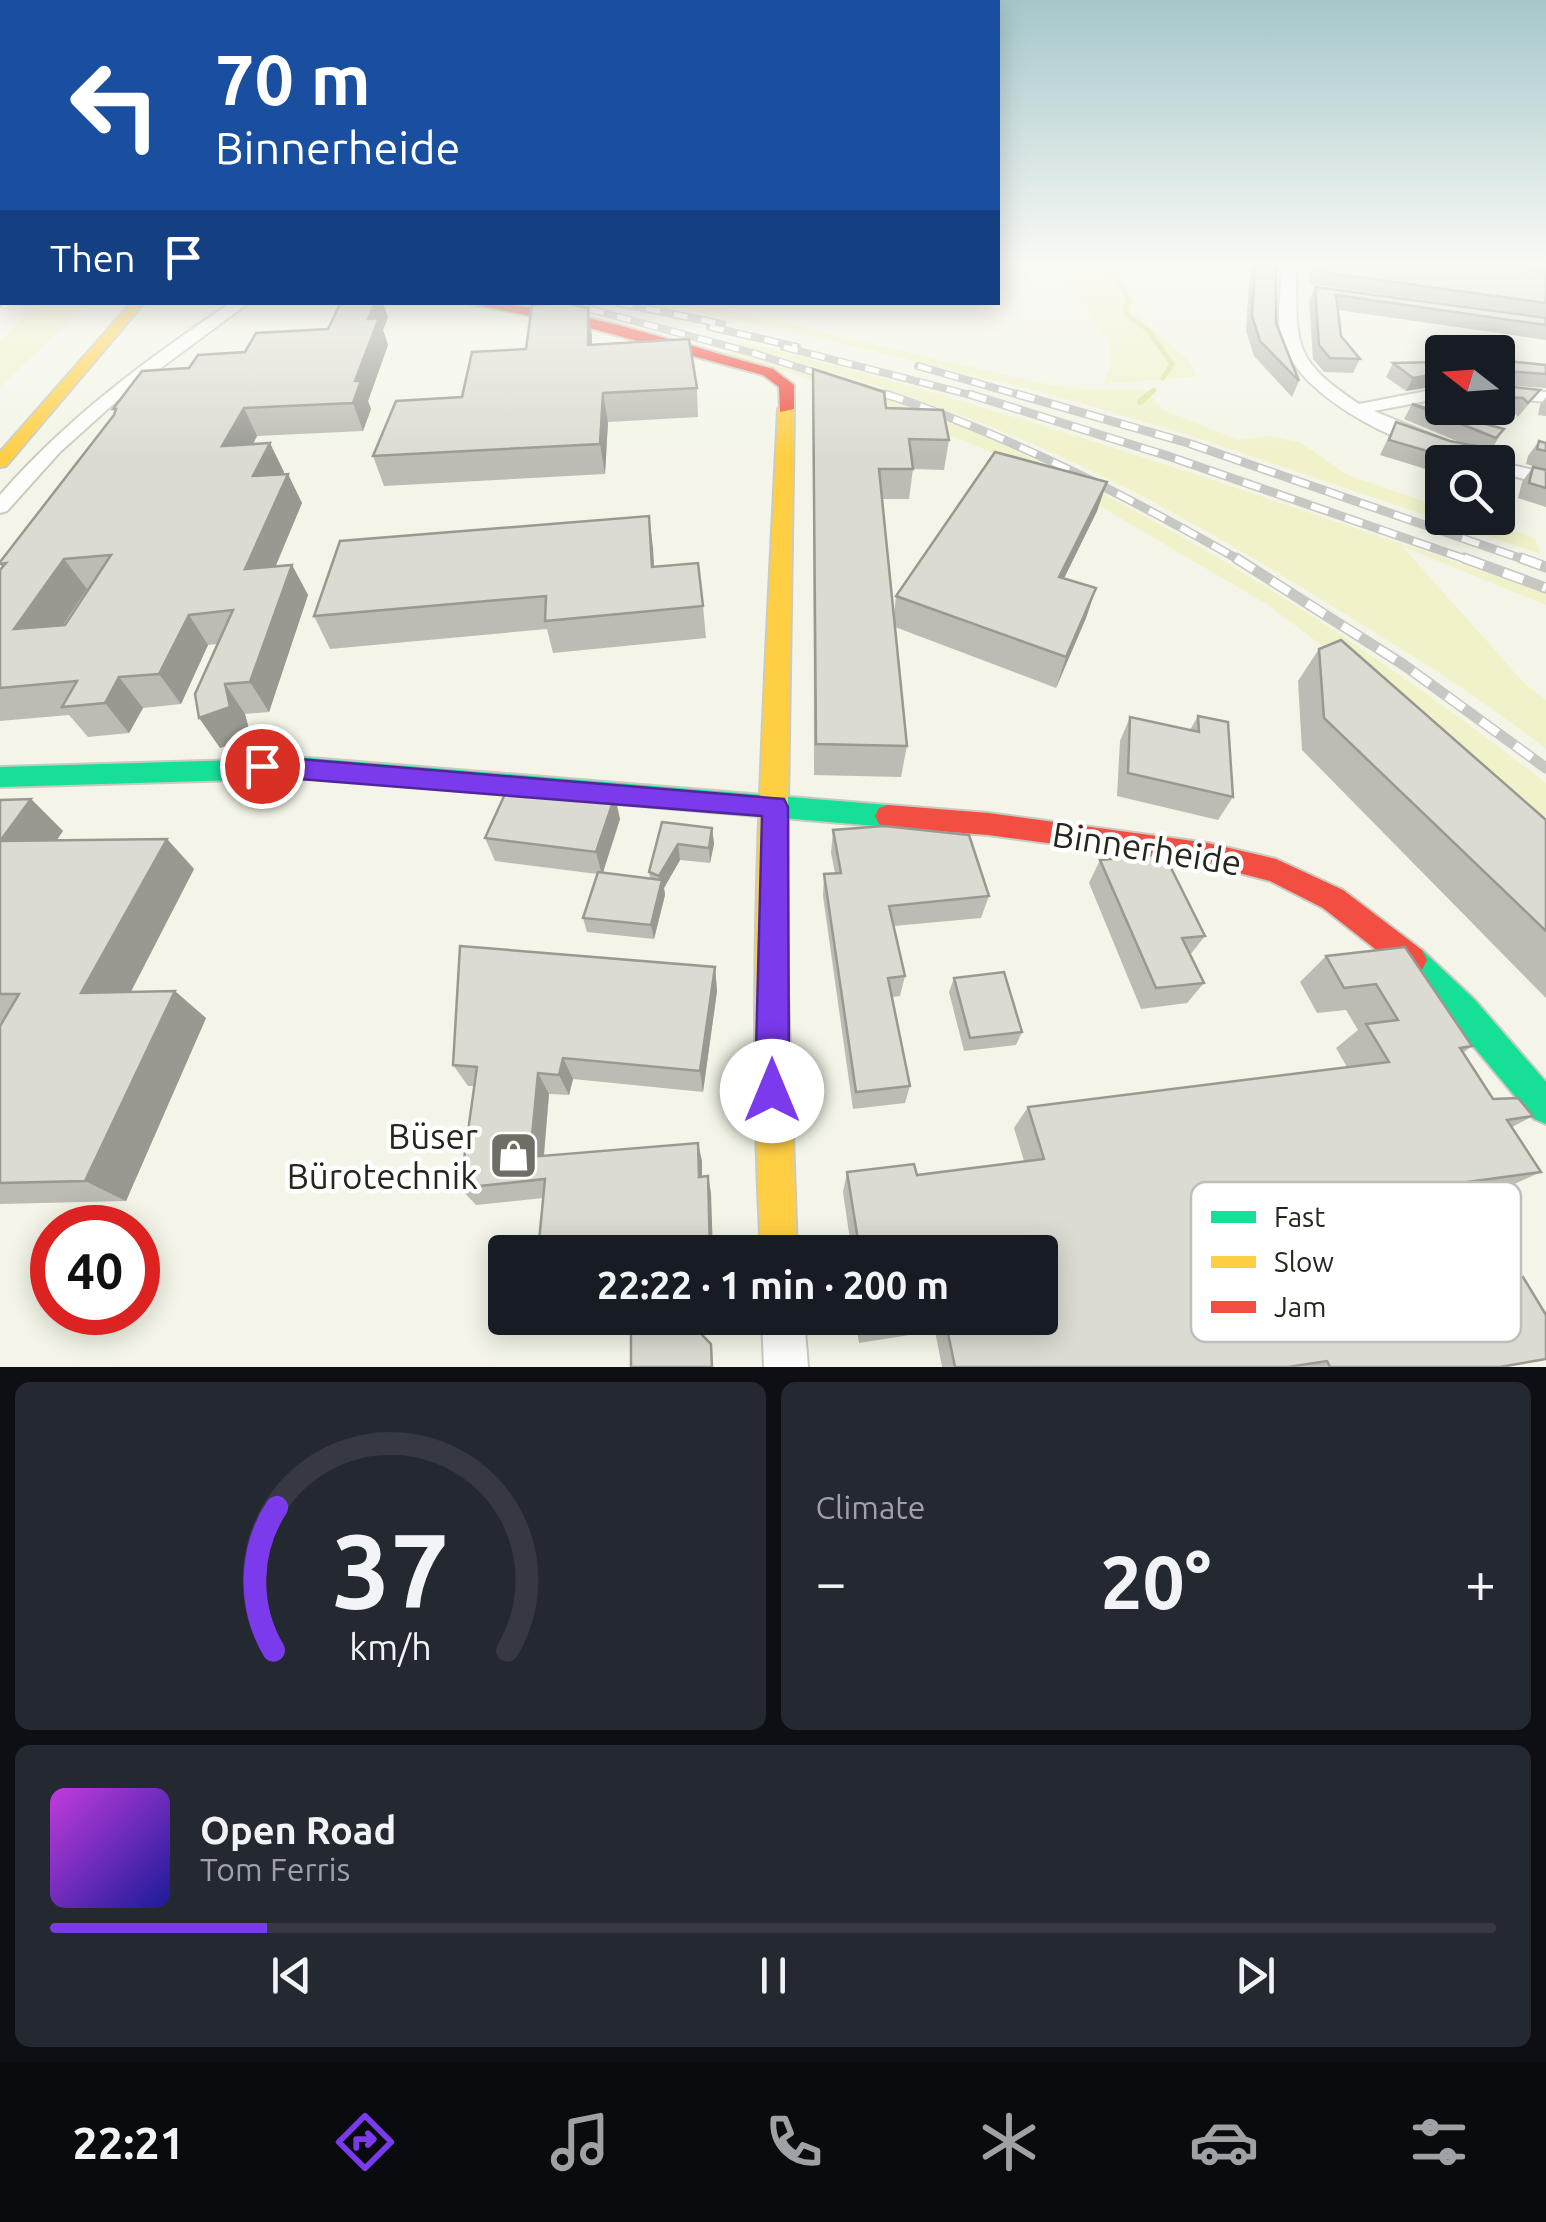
<!DOCTYPE html>
<meta charset="utf-8">
<style>
:root{--surface:#171b24;--page:#242831;--text:#f1f3f6;--muted:#9ea1a6;--line:#363941;--accent:#7c3aed}
body{margin:0;font-family:Ubuntu,sans-serif;background:var(--page);color:var(--text);height:100vh;display:flex;flex-direction:column;font-size:38px;white-space:nowrap}
*{box-sizing:border-box;margin:0}
p{font-size:32px;color:var(--muted)}
.icon{flex:none;width:55px;height:55px;fill:none;stroke:currentColor;stroke-width:2;stroke-linecap:round;stroke-linejoin:round}
.map{position:relative;height:1367px;overflow:hidden}
.side{display:flex;flex-direction:column;gap:15px;padding:15px;background:#0d0f14;flex:1}
.side>*{flex:none}
.hud{position:absolute;left:0px;top:0px;width:1000px;height:305px;box-shadow:0 5px 25px #0003;background:#1a4fa0;color:#fff;overflow:hidden}
.needle{width:65px;rotate:287deg}
.tools{position:absolute;left:1425px;top:335px;display:grid;gap:20px}
.tools a{display:grid;place-items:center;width:90px;height:90px;border-radius:10px;background:var(--surface);box-shadow:0 5px 25px #0003;font-size:50px}
.speed{position:absolute;left:30px;top:1205px;display:flex;gap:20px;font-size:50px;font-weight:700;text-align:center}
.speed>*{display:grid;place-content:center;width:130px;height:130px;border-radius:50%;background:var(--surface);box-shadow:0 5px 25px #0003;line-height:1}
.speed .limit{border:15px solid #d22;background:#fff;color:#111}
.pin{position:absolute;display:grid;place-items:center;width:85px;height:85px;color:#fff;margin:-42px;border:5px solid #fff;border-radius:50%;box-shadow:0 2px 10px #0007}
.me{position:absolute;width:110px;margin:-55px;rotate:0deg;stroke-linejoin:round;filter:drop-shadow(0 0 8px #0008)}
.turn{display:flex;align-items:center;gap:35px;height:210px;padding:0 50px;font-size:45px}
.turn .icon{width:130px;height:130px;stroke-width:2.5}
.turn b{display:block;font-size:70px;line-height:85px}
.then{display:flex;align-items:center;height:95px;padding:0 50px;background:#0003;gap:20px;font-size:38px}
.big{font-size:75px;font-weight:700;line-height:1.1}
.side .tile{flex:1;display:flex;flex-direction:column;justify-content:center;gap:15px;min-width:0;padding:0 35px;border-radius:15px;background:var(--page)}
.side .dial{align-items:center;gap:0}
.dial svg{height:260px;overflow:visible;fill:none;stroke:var(--line);stroke-width:7;stroke-linecap:round;text-anchor:middle}
.dial text{fill:var(--text);stroke:none}
.song{display:flex;align-items:center;gap:30px}
.cover{width:120px;height:120px;border-radius:15px;background:linear-gradient(135deg,hsl(290 70% 55%),hsl(240 70% 35%))}
.played{height:10px;border-radius:5px;background:linear-gradient(90deg,var(--accent) 15%,var(--line) 15%)}
.keys{display:flex;justify-content:space-around;direction:ltr}
.heat{display:flex;justify-content:space-between;align-items:center;font-size:55px;direction:ltr}
.side .tiles{flex:1;display:grid;gap:15px;grid-template-columns:1fr 1fr}
.tile:last-child{grid-column:span 2}
.trip{position:absolute;left:488px;top:1235px;width:570px;height:100px;border-radius:10px;background:var(--surface);box-shadow:0 5px 25px #0003;font-weight:700;line-height:100px;text-align:center}
.menu{display:flex;height:160px;justify-content:space-around;align-items:center;background:#090b0e;color:var(--muted)}
.menu .icon{width:70px;height:70px}
.menu .active{color:var(--accent)}
.menu b{font-size:45px;color:var(--text)}
.map>svg:first-child{display:block}
</style>
<div class="map">
<svg width="1546" height="1367" viewBox="0 0 1546 1367">
<rect width="100%" height="100%" fill="#f4f5e8"/>
<!-- green -->
<g fill="#f1f2ca">
<polygon points="1054,267 1116,267 1141,318 1188,360 1197,376 1103,384 1112,363 1107,339"/>
<polygon points="38,303 88,303 0,387 0,341"/>
<polygon points="652,303 691,303 727,310 1040,383 1077,389 1143,389 1164,410 1239,440 1269,436 1300,442 1347,475 1442,507 1442,518 1474,518 1535,538 1540,553 1546,556 1183,433 1042,392 781,329"/>
<path d="M742,342c274,66 537,161 804,251v12l-144,-59 123,138 21,16v49c-64,-50 -132,-93 -201,-135 -105,-65 -213,-129 -326,-176 -92,-38 -186,-67 -281,-93z"/>
<path d="M733,350c85,25 170,51 252,87 201,89 387,211 561,346v46l-99,-90 -179,-134 -226,-133 -254,-100 -61,-15z"/>
</g>
<g fill="none" stroke-linecap="round" stroke-linejoin="round">
<!-- stream-far1 -->
<g stroke="#e2e4a0" stroke-width="5">
<polyline points="1098,267 1116,277 1130,301 1125,305 1127,315 1148,330 1172,364 1163,378"/>
<polyline points="1146,397 1154,390"/>
</g>
<!-- stream -->
<polyline stroke="#e2e4a0" stroke-width="6" points="1140,402 1149,394"/>
<defs>
<g id="street">
<path d="M1282,267h14c1,77 -6,91 63,137l83,-16v10l-68,13 121,50 51,12v12l-48,-13v-10c-66,0 -181,-50 -212,-111 -13,-24 -4,-58 -4,-84z"/>
<path d="M232,302h18l-131,97 -59,53 -53,59 -7,2v-18c67,-77 148,-137 232,-193z"/>
<polygon points="1498,387 1546,392 1546,402 1498,397"/>
<polygon points="762,1318 804,1318 808,1367 764,1367"/>
</g>
<g id="fast">
<polygon points="310,758 888,805 897,808 901,816 897,824 888,827 310,778 0,787 0,767"/>
<polygon points="1412,946 1422,950 1475,1000 1546,1082 1546,1124 1534,1119 1453,1022 1402,970 1397,960 1402,950"/>
</g>
<g id="slow">
<polygon points="132,302 145,302 6,466 0,467 0,452"/>
<path d="M786,404l8,5 -8,527 11,316h-36c-16,-280 4,-563 17,-843z"/>
</g>
<g id="jam">
<path d="M461,302c105,0 211,40 312,67l21,16v24l-14,3 -1,-25 -16,-12 -177,-48z"/>
<polygon points="888,805 988,813 1208,843 1276,859 1343,890 1422,950 1427,960 1422,970 1412,974 1402,970 1323,908 1270,881 1208,865 988,835 888,827 879,824 875,816 879,808"/>
</g>
</defs>
<!-- street casing -->
<use href="#street" stroke="#cacac0" stroke-width="4"/>
<!-- fast casing -->
<use href="#fast" stroke="#cacac0" stroke-width="4"/>
<!-- slow casing -->
<use href="#slow" stroke="#cacac0" stroke-width="4"/>
<!-- jam casing -->
<use href="#jam" stroke="#cacac0" stroke-width="4"/>
<!-- street -->
<use href="#street" fill="#fdfefc" fill-rule="evenodd"/>
<!-- fast -->
<use href="#fast" fill="#16e098" fill-rule="evenodd"/>
<!-- slow -->
<use href="#slow" fill="#ffcf43" fill-rule="evenodd"/>
<!-- jam -->
<use href="#jam" fill="#f24e42" fill-rule="evenodd"/>
<defs>
<g id="rail-far2">
<polyline points="563,302 753,353 893,397"/>
<polyline points="619,303 722,324"/>
<polyline points="710,327 797,347"/>
<polyline points="784,347 978,397"/>
<polyline points="918,366 1026,397"/>
</g>
<g id="rail-far1">
<path d="M886,394c124,42 241,102 355,167"/>
<polyline points="969,394 1168,456 1471,561"/>
<polyline points="1017,394 1188,443 1528,561"/>
</g>
<g id="rail">
<polyline points="1236,558 1404,665 1546,768"/>
<polyline points="1464,558 1546,588"/>
<polyline points="1521,558 1546,567"/>
</g>
</defs>
<!-- rail-far2 casing -->
<use href="#rail-far2" stroke="#c7c7c3" stroke-width="8"/>
<!-- rail-far1 casing -->
<use href="#rail-far1" stroke="#c7c7c3" stroke-width="9"/>
<!-- rail casing -->
<use href="#rail" stroke="#c7c7c3" stroke-width="11"/>
<!-- rail-far2 -->
<use href="#rail-far2" stroke="#fff" stroke-width="5" stroke-dasharray="14" stroke-linecap="butt"/>
<!-- rail-far1 -->
<use href="#rail-far1" stroke="#fff" stroke-width="6" stroke-dasharray="18" stroke-linecap="butt"/>
<!-- rail -->
<use href="#rail" stroke="#fff" stroke-width="8" stroke-dasharray="21" stroke-linecap="butt"/>
</g>
<!-- wall -->
<g fill="#bcbcb4" fill-rule="evenodd">
<polygon points="1250,267 1276,267 1276,323 1299,381 1292,397 1254,356 1246,331"/>
<polygon points="1312,267 1546,267 1546,317 1309,284 1309,274"/>
<polygon points="1315,287 1546,318 1546,340 1338,310 1341,336 1360,359 1353,373 1324,372 1313,359 1309,300"/>
<polygon points="588,308 592,345 697,388 698,417 608,422 605,474 384,486 373,456 462,397 526,349"/>
<path d="M388,317l-5,13 5,15 -20,56 3,8 -8,22 -106,5 -4,8 31,28 -1,2 19,29 -27,63 17,-1 16,30 -39,117 -24,2 6,23 -31,11 -3,-104 -9,1 -27,59 -38,4 -14,25 -41,4 -19,-22 -69,6v-151l2,-2 -2,-6 114,-147 1,-3 -2,-3 76,-41 139,-39zM87,589h2l-24,36h-2z"/>
<polygon points="1498,360 1546,365 1546,388 1504,385 1540,390 1518,417 1514,412 1428,408 1425,405 1433,391 1442,389 1442,408 1498,408"/>
<polygon points="1442,362 1442,385 1406,391 1386,377 1393,363"/>
<polygon points="813,369 949,440 944,470 913,469 909,499 882,499 894,614 896,596 1107,482 1097,511 1064,578 1096,588 1086,618 1056,688 895,627 907,746 901,777 814,775"/>
<polygon points="1546,397 1546,416 1538,415 1540,405"/>
<polygon points="1412,404 1504,429 1494,445 1486,453 1484,452 1477,462 1442,462 1442,474 1380,455 1396,422 1450,441 1464,444 1404,419"/>
<polygon points="1539,441 1546,443 1546,470 1526,464 1528,456"/>
<polygon points="1533,467 1546,470 1546,507 1518,498 1522,482"/>
<polygon points="649,516 654,566 703,606 706,638 553,653 547,629 330,649 314,616"/>
<polygon points="1319,649 1546,820 1546,998 1302,750 1298,681"/>
<polygon points="1198,716 1233,797 1218,820 1117,796 1120,741 1130,717 1190,730"/>
<polygon points="31,799 63,831 56,841 167,839 194,869 131,992 206,1018 126,1201 0,1204 0,1026 3,1022 0,1022 0,800"/>
<polygon points="620,819 603,873 650,878 649,872 662,822 712,828 714,844 710,863 680,860 664,888 665,895 654,939 587,932 583,918 597,874 495,861 485,838"/>
<polygon points="833,830 989,896 981,918 894,926 905,976 900,996 892,997 910,1086 905,1103 853,1109 823,896 824,874 835,873 831,853"/>
<polygon points="1100,860 1205,936 1190,955 1204,983 1187,1003 1141,1009 1089,883"/>
<polygon points="1405,947 1472,1046 1463,1053 1493,1099 1533,1116 1512,1127 1541,1172 1499,1191 1355,1211 1398,1295 1546,1359 1507,1367 942,1367 935,1331 859,1343 855,1318 1040,1318 1040,1252 843,1252 844,1248 851,1247 843,1192 847,1172 917,1175 1024,1161 1014,1128 1028,1107 1347,1067 1336,1048 1358,1030 1346,1010 1317,1013 1300,982 1326,956"/>
<polygon points="715,967 717,991 703,1092 573,1079 569,1095 549,1094 544,1156 702,1161 702,1176 711,1193 543,1198 476,1205 460,1188 474,1086 468,1086 453,1065"/>
<polygon points="954,978 1022,1032 1016,1045 964,1051 949,992"/>
</g>
<!-- shaded-wall -->
<g fill="#999992">
<polygon points="2,290 2,302 7,302 0,308 0,292"/>
<polygon points="375,302 383,302 388,317 383,330 388,345 368,401 371,409 363,431 353,403 355,381 368,319"/>
<polygon points="588,308 592,335 592,372 588,345"/>
<polygon points="1442,373 1442,385 1406,391 1413,378"/>
<polygon points="603,393 608,422 605,474 600,444"/>
<polygon points="244,408 257,436 237,475 222,446"/>
<polygon points="270,443 284,472 268,506 253,476"/>
<polygon points="288,474 302,503 262,599 245,569"/>
<polygon points="1107,482 1097,511 1050,607 1059,577"/>
<polygon points="649,516 653,548 656,599 652,567"/>
<polygon points="64,559 87,589 40,660 14,629"/>
<polygon points="292,565 308,595 269,712 250,682"/>
<polygon points="1096,588 1086,618 1056,688 1066,657"/>
<polygon points="189,615 208,645 181,704 159,674"/>
<polygon points="119,677 143,708 129,733 105,703"/>
<polygon points="225,684 245,714 251,737 220,748 199,718"/>
<polygon points="615,796 620,819 602,875 596,852"/>
<polygon points="31,799 63,831 35,872 0,841"/>
<polygon points="712,828 714,844 710,863 709,848"/>
<polygon points="167,839 194,869 116,1020 81,993"/>
<polygon points="678,844 680,860 664,888 665,895 654,939 651,925 661,885 659,876"/>
<polygon points="715,967 717,991 703,1092 700,1071"/>
<polygon points="175,991 206,1018 126,1201 85,1181"/>
<polygon points="563,1058 573,1079 569,1095 559,1075"/>
<polygon points="538,1073 549,1094 542,1175 530,1157"/>
<polygon points="698,1143 702,1161 702,1194 699,1177"/>
<polygon points="708,1176 711,1193 713,1252 710,1252"/>
</g>
<!-- building -->
<g fill="#dbdbd1" stroke="#999992" stroke-width="2.5" fill-rule="evenodd">
<polygon points="0,267 2,267 2,290 0,292"/>
<polygon points="1255,267 1276,267 1276,323 1299,381 1260,341 1252,316"/>
<polygon points="1314,267 1528,267 1546,275 1546,303 1314,271"/>
<polygon points="1315,287 1546,318 1546,325 1336,295 1341,336 1360,359 1330,358 1319,345"/>
<path d="M341,302h34l-7,17 11,-1 -24,63h6l-8,22 -109,5 -22,38 48,-3 -17,33 35,-2 -43,95 47,-4 -42,117 -25,2 5,23 -31,11 -4,-24 38,-84 -44,5 -30,59 -40,3 -14,26 -43,4 15,-26 -77,7v-118l6,-7 -6,1v-2l114,-147 2,-6h-3l29,-38 47,-3 9,-13 47,-3 11,-19 72,-4zM111,555l-46,70 -51,4 50,-70z"/>
<polygon points="565,303 588,308 588,345 689,339 697,388 603,393 600,444 373,456 396,401 462,397 472,352 526,349 532,305"/>
<polygon points="1498,360 1546,365 1546,374 1504,371 1504,386 1540,390 1528,403 1523,398 1498,397"/>
<polygon points="1442,362 1442,373 1413,378 1393,363"/>
<polygon points="813,369 884,392 886,408 943,410 949,440 909,439 913,469 879,469 907,746 816,744"/>
<polygon points="1442,389 1442,394 1436,394 1433,391"/>
<polygon points="1412,404 1504,429 1496,438"/>
<polygon points="1396,422 1450,441 1486,448 1473,462 1465,462 1389,440"/>
<polygon points="1539,441 1546,443 1546,451 1537,449"/>
<polygon points="995,452 1107,482 1059,577 1096,588 1066,657 896,596"/>
<polygon points="1533,467 1546,470 1546,488 1529,483"/>
<polygon points="649,516 652,567 698,563 703,606 545,621 546,596 314,616 340,541"/>
<polygon points="1341,640 1546,820 1546,931 1324,718 1319,649"/>
<polygon points="1198,716 1228,722 1233,797 1128,773 1130,717 1199,732"/>
<polygon points="510,783 615,796 596,852 485,838"/>
<polygon points="31,799 0,841 167,839 81,993 175,991 85,1181 0,1183 0,1026 19,994 0,994 0,800"/>
<polygon points="662,822 712,828 709,848 678,844 659,876 649,872"/>
<polygon points="884,826 969,835 989,896 889,906 905,976 888,978 910,1086 856,1092 824,874 841,873 833,830"/>
<polygon points="1164,854 1205,936 1182,938 1204,983 1156,988 1100,860"/>
<polygon points="598,872 662,880 651,925 583,918"/>
<polygon points="460,946 715,967 700,1071 563,1058 559,1075 538,1073 530,1157 698,1143 699,1177 708,1176 710,1252 538,1252 545,1179 460,1188 477,1067 453,1065"/>
<polygon points="1405,947 1472,1046 1460,1048 1493,1099 1518,1098 1533,1116 1507,1120 1541,1172 1349,1198 1398,1295 1523,1277 1546,1315 1546,1359 1500,1367 1330,1367 1327,1361 1288,1367 955,1367 945,1319 864,1331 862,1318 1040,1318 1040,1252 845,1252 844,1248 859,1246 847,1172 914,1164 917,1175 1044,1159 1028,1107 1389,1062 1366,1024 1398,1020 1376,984 1344,988 1326,956"/>
<polygon points="1004,972 1022,1032 970,1038 954,978"/>
<polygon points="631,1318 702,1318 702,1335 711,1344 712,1367 631,1367"/>
</g>
<!-- sky -->
<linearGradient id="sky" x2="0" y2="1"><stop stop-color="#a5c7cb"/><stop offset="0.58" stop-color="#fafaf5"/><stop offset="1" stop-color="#fafaf5" stop-opacity="0"/></linearGradient>
<rect width="1546" height="458" fill="url(#sky)"/>
<!-- route -->
<polygon fill="#7c3aed" stroke="#51269a" stroke-width="2.5" points="262,756 784,799 788,807 789,1091 784,1103 772,1108 760,1103 755,1091 762,816 262,776 253,773 249,766 253,759"/>
<!-- icons -->
<defs>
<symbol id="shop-square" viewBox="-11 -11 22 22"><rect x="-9" y="-9" width="18" height="18" rx="4" fill="#6e6e64" stroke="#fff"/><path d="M-5-2.5h2.3a2.7 3.5 0 0 1 5.4 0H5L5.5 6h-11ZM-1.5-2.5h3a1.5 2.3 0 0 0-3 0Z" fill="#fff"/></symbol>
</defs>
<g fill-rule="evenodd">
<use href="#shop-square" x="486" y="1128" width="55" height="55"/>
</g>
<g text-anchor="middle" dominant-baseline="central" stroke-width="9" stroke-linejoin="round" paint-order="stroke">
<!-- near-street labels -->
<g font-size="35" fill="#26261d" stroke="#fff">
<text transform="translate(1147 848) rotate(9)">Binnerheide</text>
</g>
<!-- near-poi labels -->
<g font-size="35" fill="#26261d" stroke="#fff" text-anchor="end">
<text x="478" y="1136">Büser<tspan x="478" dy="40">Bürotechnik</tspan></text>
</g>
</g>
<!-- legend -->
<rect x="1191" y="1182" width="330" height="160" rx="15" fill="#fff" stroke="#bebebb" stroke-width="2.5"/>
<rect x="1211" y="1211" width="45" height="12" fill="#16e098"/>
<rect x="1211" y="1256" width="45" height="12" fill="#ffcf43"/>
<rect x="1211" y="1301" width="45" height="12" fill="#f24e42"/>
<g font-size="28" fill="#26261d">
<text x="1274" y="1227">Fast</text>
<text x="1274" y="1272">Slow</text>
<text x="1274" y="1317">Jam</text>
</g>
</svg>
<div class="tools">
<a><svg class="needle" viewBox="-14 -14 28 28"><path d="M0-13l5 13h-10z" fill="#e53935"/><path d="M0 13l5-13h-10z" fill="#9ea1a6"/></svg></a>
<a><svg class="icon" aria-label="search" viewBox="0 0 24 24"><circle cx="10" cy="10" r="6"/><path d="M15 15l6 6"/></svg></a>
</div>
<div class="speed"><div class="limit">40</div></div>
<div class="pin" style="left:262px;top:766px;background:#d93025"><svg class="icon" aria-label="arrive" viewBox="0 0 24 24"><path d="M6 21V4h12l-3 4 3 4H6"/></svg></div>
<svg class="me" style="left:772px;top:1091px" viewBox="-20 -20 40 40"><circle r="19" fill="#fff"/><path d="M0-13L10 11 0 6-10 11z" fill="#7c3aed"/></svg>
<div class="trip">22:22 · 1 min · 200 m</div>
<div class="hud">
<div class="turn"><svg class="icon" aria-label="left" viewBox="0 0 24 24"><path d="M17 20v-9H6M10 6l-5 5 5 5"/></svg><div><b>70 m</b>Binnerheide</div></div>
<div class="then">Then<svg class="icon" aria-label="arrive" viewBox="0 0 24 24"><path d="M6 21V4h12l-3 4 3 4H6"/></svg></div>
</div>
</div>
<section class="side">
<div class="tiles">
<div class="tile dial"><svg viewBox="0 0 100 80">
<path d="M14 69A42 42 0 1 1 86 69"/>
<path d="M14 69A42 42 0 0 1 15 25" stroke="#7c3aed"/>
<text x="50" y="56" font-size="32" font-weight="700">37</text>
<text x="50" y="72" font-size="11">km/h</text>
</svg></div>
<div class="tile"><p>Climate</p>
<div class="heat"><a>−</a><b class="big">20°</b><a>+</a></div>
</div>
<div class="tile">
<div class="song"><i class="cover"></i><div><b>Open Road</b><p>Tom Ferris</p></div></div>
<div class="played"></div>
<div class="keys"><svg class="icon" aria-label="previous" viewBox="0 0 24 24"><path d="M18 5L8 12l10 7zM5 5v14"/></svg><svg class="icon" aria-label="pause" viewBox="0 0 24 24"><path d="M8 5v14M16 5v14"/></svg><svg class="icon" aria-label="next" viewBox="0 0 24 24"><path d="M6 5l10 7-10 7zM19 5v14"/></svg></div>
</div>
</div>
</section>
<nav class="menu">
<b>22:21</b>
<svg class="icon active" aria-label="directions" viewBox="0 0 24 24"><path d="M12 3l9 9-9 9-9-9zM9 14v-3h6M13 9l2 2-2 2"/></svg>
<svg class="icon" aria-label="music" viewBox="0 0 24 24"><path d="M9 18V5l10-2v13"/><circle cx="6" cy="18" r="3"/><circle cx="16" cy="16" r="3"/></svg>
<svg class="icon" aria-label="phone" viewBox="0 0 24 24"><path d="M5 4h4l2 5-3 2q2 4 5 5l2-3 5 2v4C11 20 4 13 5 4z"/></svg>
<svg class="icon" aria-label="climate" viewBox="0 0 24 24"><path d="M12 3v18M4 7l16 10M4 17L20 7"/></svg>
<svg class="icon" aria-label="car" viewBox="0 0 24 24"><path d="M5 17H2v-5l4-1 3-4h7l3 4 3 1v5h-3M9 17h6M6 11h13"/><circle cx="7" cy="17" r="2"/><circle cx="17" cy="17" r="2"/></svg>
<svg class="icon" aria-label="filters" viewBox="0 0 24 24"><path d="M4 7h16M4 17h16"/><circle cx="9" cy="7" r="2"/><circle cx="15" cy="17" r="2"/></svg>
</nav>
